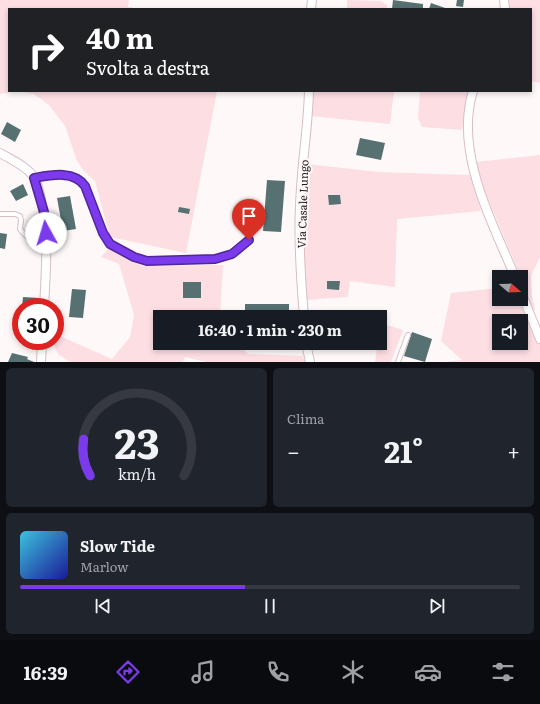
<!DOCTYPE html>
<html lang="it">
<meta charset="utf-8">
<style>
:root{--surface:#171b24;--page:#20242c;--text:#f1f3f6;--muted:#9ea1a6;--line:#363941;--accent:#7c3aed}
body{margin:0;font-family:Literata,serif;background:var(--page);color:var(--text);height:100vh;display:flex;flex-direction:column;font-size:15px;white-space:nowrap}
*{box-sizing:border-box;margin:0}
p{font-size:13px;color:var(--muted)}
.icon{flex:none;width:22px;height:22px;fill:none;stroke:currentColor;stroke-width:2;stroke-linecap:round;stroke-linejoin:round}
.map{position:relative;height:362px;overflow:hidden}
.side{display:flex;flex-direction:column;gap:6px;padding:6px;background:#0d0f14;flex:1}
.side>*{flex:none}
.guide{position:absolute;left:8px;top:8px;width:524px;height:84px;border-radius:0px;box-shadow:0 2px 6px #0003;background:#202124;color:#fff;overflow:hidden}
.needle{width:26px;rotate:109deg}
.controls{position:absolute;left:492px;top:270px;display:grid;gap:8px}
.controls a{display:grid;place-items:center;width:36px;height:36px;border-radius:0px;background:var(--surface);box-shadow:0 2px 6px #0003;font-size:20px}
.speed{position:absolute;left:12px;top:298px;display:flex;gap:8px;font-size:20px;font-weight:700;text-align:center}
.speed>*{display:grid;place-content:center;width:52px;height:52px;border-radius:50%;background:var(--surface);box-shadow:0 2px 6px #0003;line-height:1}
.speed .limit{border:6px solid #d22;background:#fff;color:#111}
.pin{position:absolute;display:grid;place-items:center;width:34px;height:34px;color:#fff;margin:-41px -17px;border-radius:50% 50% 50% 0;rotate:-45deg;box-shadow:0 0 4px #0007}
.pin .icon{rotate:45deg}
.me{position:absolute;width:44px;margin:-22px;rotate:354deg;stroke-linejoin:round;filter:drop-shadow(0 0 3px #0008)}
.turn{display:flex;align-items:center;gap:14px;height:84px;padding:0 12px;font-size:18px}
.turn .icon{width:52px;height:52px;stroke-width:2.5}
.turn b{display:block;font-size:28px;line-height:34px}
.big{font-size:30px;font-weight:700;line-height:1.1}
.side .tile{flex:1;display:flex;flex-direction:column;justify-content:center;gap:6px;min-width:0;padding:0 14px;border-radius:6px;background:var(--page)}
.side .dial{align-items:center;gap:0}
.dial svg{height:104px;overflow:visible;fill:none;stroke:var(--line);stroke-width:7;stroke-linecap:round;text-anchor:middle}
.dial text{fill:var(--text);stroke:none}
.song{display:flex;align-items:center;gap:12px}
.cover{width:48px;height:48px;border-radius:6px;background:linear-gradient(135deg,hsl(190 70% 55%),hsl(240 70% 35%))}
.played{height:4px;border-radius:2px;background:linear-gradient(90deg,var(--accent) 45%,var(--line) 45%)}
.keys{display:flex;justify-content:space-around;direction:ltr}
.heat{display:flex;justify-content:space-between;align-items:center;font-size:22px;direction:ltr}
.side .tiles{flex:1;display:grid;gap:6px;grid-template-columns:1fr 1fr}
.tile:last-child{grid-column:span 2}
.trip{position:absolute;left:153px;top:310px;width:234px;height:40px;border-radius:0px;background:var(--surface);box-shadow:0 2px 6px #0003;font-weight:700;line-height:40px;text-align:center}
.dock{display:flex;height:64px;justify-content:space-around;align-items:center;background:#090b0e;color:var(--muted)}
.dock .icon{width:28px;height:28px}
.dock .current{color:var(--accent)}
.dock b{font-size:18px;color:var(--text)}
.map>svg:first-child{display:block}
</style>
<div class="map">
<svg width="540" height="362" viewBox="0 0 540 362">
<rect width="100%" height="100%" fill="#fef8f9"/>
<!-- green -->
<g fill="#fcdee3" fill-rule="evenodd">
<polygon points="0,0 129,0 128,7 139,9 9,9 9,91 17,91 0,94"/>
<polygon points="347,0 381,1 387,5 387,9 347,9"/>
<polygon points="504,0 540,0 540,83 531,81 531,9 505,9"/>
<polygon points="18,91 217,91 186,253 110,237 95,181 84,171 77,161 65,126 49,105 34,94"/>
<polygon points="311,91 394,91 390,124 310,116"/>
<polygon points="420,91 468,91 462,130 422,127 418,118"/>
<polygon points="540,155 540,257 531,276 532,296 535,310 532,313 521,277 483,187 476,162"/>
<polygon points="306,164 379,172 470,175 481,211 397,219 395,287 350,281 348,297 306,300 303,225"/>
<polygon points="109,248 128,259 143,266 223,265 220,317 160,317 160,343 234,343 249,354 303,356 305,362 206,362 185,357 183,362 70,362 58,354 52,341 55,341 55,337 62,337 112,359 130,337 134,315 119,264 101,257"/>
<path d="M499,288v11h19l14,34 8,2v27h-96l18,-2 -21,-19 10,-48zM499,321h22v22h-22z"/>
<polygon points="381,323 403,330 391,362 375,362 378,343 380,343"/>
</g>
<!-- building -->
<g fill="#577172">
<polygon points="393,0 423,4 423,9 392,9"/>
<polygon points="457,0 464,0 463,7 456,6"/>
<polygon points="431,3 448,9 429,9"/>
<polygon points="7,122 21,130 15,142 1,134"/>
<polygon points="360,138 385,143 381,160 356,155"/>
<polygon points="267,180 285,181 281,232 263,231"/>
<polygon points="23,184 28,195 16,201 10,191"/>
<polygon points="328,195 340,195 341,204 329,205"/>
<polygon points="70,196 76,229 63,231 57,198"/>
<polygon points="179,207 190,209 189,214 178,212"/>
<polygon points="0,233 7,234 5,249 0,248"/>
<polygon points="327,281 340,281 339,290 327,289"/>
<rect x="183" y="282" width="18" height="16"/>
<polygon points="72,289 86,290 83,318 69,317"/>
<polygon points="23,297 39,298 38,307 22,307"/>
<rect x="245" y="304" width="44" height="13"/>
<polygon points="412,332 432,339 425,362 404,356"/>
<polygon points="322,343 341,343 341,344 323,348"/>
<polygon points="12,353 28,357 27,359 34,362 8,362"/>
</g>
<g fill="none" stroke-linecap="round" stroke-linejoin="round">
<defs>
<g id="service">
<polyline points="35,178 52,175 66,175 82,181 88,193 103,233 110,243 134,257 147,261 215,259 232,254 249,240"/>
<path d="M0,214h15l5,2 1,5 -1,8c7,10 16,13 27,16"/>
<polyline points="398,362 408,335"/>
</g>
<g id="minor">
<polyline points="504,0 505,9"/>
<polyline points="311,9 312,0"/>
<path d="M473,91c-19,61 19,130 42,186"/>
<path d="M0,153c10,6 26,13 33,23 5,6 6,16 8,23 8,36 5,71 3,108"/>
<polyline points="521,292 540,339"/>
<path d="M304,317c-3,-36 -6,-74 -4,-110 1,-39 8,-77 9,-116"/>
<polyline points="306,343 310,362"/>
<polyline points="41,362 42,341"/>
</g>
</defs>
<!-- service casing -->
<use href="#service" stroke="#d8bec3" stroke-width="6"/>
<!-- minor casing -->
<use href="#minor" stroke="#d8bec3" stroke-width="10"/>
<!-- service -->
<use href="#service" stroke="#fff" stroke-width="4"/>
<!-- minor -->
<use href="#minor" stroke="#fff" stroke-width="8"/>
</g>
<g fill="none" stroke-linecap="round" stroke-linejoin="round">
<defs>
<path id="route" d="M46,233l-2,-21 -10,-34c17,-3 40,-8 51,8l18,47 7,11 24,13 13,4 68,-2 17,-5 17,-14"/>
</defs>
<!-- route casing -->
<use href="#route" stroke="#51269a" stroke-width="10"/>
<!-- route -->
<use href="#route" stroke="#7c3aed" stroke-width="7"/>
</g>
<g text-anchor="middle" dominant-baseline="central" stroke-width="4" stroke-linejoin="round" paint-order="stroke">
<!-- street labels -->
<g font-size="11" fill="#241a1c" stroke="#fef8f9">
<text transform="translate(302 204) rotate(-88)">Via Casale Lungo</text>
</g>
</g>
</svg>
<div class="controls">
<a><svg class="needle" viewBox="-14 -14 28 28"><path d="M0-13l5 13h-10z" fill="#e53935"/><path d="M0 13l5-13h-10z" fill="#9ea1a6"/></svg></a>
<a><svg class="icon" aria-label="sound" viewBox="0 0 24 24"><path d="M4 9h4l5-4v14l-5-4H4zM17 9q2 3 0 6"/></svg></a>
</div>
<div class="speed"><div class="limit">30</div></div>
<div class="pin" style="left:249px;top:240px;background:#d93025"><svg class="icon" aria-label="arrive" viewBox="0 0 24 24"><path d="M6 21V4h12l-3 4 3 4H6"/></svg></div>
<svg class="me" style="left:46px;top:233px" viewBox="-20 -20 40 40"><circle r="19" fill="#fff"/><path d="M0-13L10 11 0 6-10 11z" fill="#7c3aed"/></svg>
<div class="trip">16:40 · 1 min · 230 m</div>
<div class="guide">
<div class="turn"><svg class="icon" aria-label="right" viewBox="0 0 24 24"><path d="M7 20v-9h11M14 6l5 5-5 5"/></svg><div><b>40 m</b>Svolta a destra</div></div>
</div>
</div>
<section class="side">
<div class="tiles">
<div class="tile dial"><svg viewBox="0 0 100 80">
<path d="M14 69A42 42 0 1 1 86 69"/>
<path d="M14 69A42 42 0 0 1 9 41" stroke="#7c3aed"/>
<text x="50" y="56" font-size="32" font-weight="700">23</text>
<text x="50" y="72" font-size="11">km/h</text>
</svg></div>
<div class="tile"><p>Clima</p>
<div class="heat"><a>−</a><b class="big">21°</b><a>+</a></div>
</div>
<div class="tile">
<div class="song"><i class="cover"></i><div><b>Slow Tide</b><p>Marlow</p></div></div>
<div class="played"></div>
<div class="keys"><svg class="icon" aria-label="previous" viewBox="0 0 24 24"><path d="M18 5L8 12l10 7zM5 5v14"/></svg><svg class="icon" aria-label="pause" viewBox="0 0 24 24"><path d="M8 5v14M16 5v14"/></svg><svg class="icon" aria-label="next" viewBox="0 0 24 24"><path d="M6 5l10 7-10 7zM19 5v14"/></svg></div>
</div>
</div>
</section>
<nav class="dock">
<b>16:39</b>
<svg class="icon current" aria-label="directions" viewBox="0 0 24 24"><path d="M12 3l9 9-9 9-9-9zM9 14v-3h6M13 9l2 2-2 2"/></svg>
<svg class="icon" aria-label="music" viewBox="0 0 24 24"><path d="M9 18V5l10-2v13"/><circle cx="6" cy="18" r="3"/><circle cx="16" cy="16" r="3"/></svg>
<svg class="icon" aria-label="phone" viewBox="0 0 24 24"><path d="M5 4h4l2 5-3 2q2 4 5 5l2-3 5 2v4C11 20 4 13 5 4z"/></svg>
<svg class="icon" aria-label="climate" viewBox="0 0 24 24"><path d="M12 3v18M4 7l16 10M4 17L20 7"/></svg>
<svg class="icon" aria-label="car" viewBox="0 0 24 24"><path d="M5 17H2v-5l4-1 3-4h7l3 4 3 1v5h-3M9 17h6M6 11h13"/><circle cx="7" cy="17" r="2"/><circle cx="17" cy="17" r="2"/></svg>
<svg class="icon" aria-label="filters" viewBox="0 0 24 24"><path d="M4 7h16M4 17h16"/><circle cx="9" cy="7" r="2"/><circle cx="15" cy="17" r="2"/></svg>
</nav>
